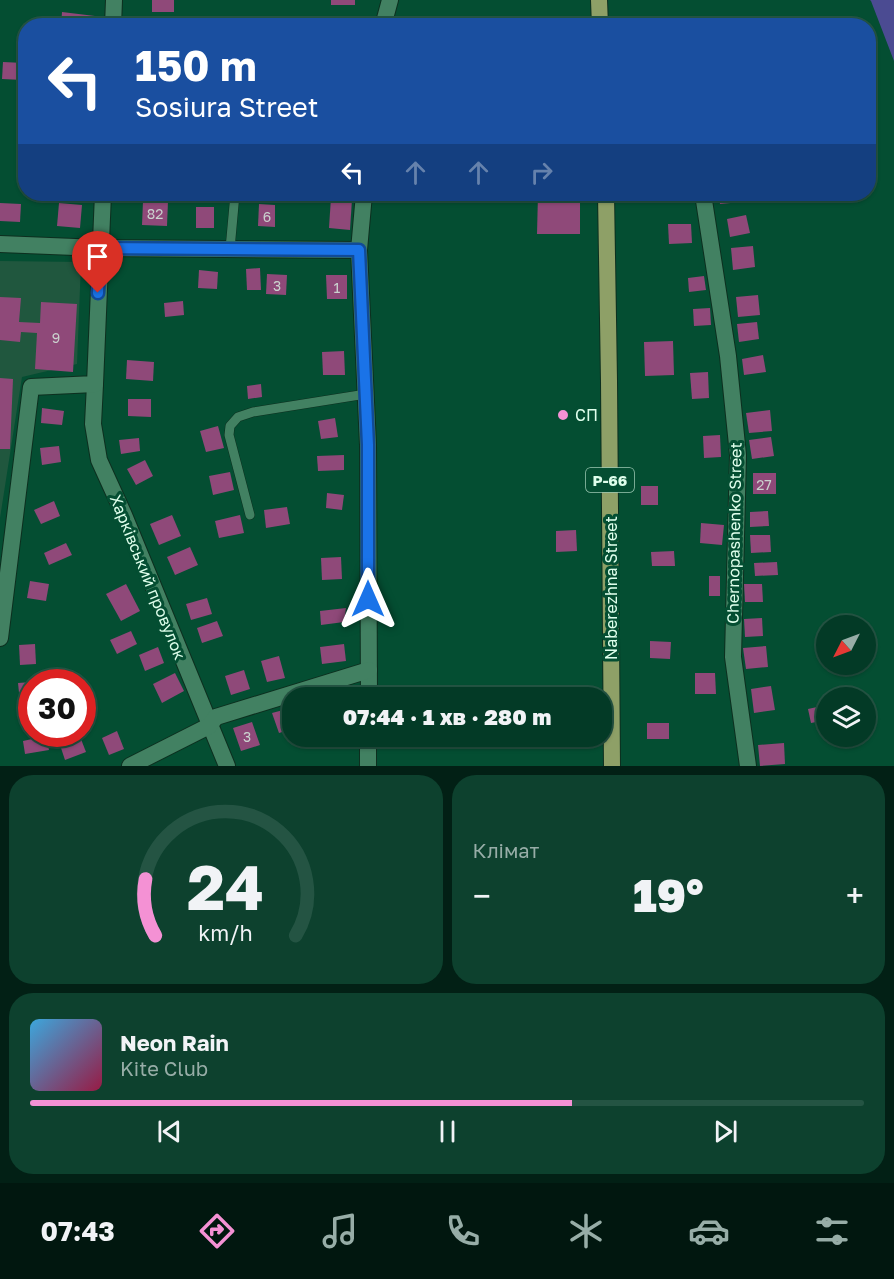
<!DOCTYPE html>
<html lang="uk">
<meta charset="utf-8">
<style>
:root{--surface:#033a26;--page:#0d412e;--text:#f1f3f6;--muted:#97ada7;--line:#245443;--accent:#f491d4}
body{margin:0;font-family:"Golos Text",sans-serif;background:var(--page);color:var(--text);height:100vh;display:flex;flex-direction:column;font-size:22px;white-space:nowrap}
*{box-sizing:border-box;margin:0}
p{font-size:20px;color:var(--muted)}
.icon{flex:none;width:33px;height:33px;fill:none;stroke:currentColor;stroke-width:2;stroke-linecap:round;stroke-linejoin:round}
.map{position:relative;height:766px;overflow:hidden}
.panel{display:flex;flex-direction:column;gap:9px;padding:9px;background:#022015;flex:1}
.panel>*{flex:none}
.banner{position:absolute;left:18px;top:18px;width:858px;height:183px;border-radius:24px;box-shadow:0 2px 4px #0004,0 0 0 2px var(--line);background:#1a4fa0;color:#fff;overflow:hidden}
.needle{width:39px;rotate:228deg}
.buttons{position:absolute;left:816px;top:615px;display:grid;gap:12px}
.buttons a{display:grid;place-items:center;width:60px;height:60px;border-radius:50%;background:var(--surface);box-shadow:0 2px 4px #0004,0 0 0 2px var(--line);font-size:30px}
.speed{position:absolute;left:18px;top:669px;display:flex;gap:12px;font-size:30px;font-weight:700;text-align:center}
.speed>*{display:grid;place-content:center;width:78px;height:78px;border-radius:50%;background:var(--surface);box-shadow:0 2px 4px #0004,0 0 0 2px var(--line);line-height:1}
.speed .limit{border:9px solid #d22;background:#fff;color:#111}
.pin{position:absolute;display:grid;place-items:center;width:51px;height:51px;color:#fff;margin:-62px -26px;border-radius:50% 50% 50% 0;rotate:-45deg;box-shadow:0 0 6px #0007}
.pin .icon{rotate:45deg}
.me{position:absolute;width:66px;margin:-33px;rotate:0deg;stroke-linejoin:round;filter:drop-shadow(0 0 4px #0008)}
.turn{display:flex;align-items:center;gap:21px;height:126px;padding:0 18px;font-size:27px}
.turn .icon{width:78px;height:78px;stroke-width:2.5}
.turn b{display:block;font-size:42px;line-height:51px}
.lanes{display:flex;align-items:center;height:57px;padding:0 18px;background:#0003;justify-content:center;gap:30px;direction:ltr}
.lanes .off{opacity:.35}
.big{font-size:45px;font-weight:800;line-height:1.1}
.panel .widget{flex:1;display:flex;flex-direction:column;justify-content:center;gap:9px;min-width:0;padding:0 21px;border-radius:24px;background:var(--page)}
.panel .dial{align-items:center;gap:0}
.dial svg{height:156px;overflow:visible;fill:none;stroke:var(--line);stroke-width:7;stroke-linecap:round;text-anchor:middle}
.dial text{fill:var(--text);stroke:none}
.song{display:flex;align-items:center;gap:18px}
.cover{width:72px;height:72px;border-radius:9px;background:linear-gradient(135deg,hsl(200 70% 55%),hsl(340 70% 35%))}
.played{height:6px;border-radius:3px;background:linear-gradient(90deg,var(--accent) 65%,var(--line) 65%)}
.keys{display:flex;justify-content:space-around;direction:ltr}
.heat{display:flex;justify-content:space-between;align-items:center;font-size:33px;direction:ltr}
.panel .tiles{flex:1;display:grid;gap:9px;grid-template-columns:1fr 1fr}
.widget:last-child{grid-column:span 2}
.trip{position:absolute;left:282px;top:687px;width:330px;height:60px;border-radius:24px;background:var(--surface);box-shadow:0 2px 4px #0004,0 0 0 2px var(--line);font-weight:800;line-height:60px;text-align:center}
.tab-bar{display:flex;height:96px;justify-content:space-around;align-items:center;background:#01170f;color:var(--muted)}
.tab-bar .icon{width:42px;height:42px}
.tab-bar .active{color:var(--accent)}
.tab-bar b{font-size:27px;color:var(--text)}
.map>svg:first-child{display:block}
</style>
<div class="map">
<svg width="894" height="766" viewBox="0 0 894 766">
<rect width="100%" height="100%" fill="#044e32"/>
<!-- built -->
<polygon fill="#20573e" points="0,261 81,262 77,364 22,377 0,518"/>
<!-- water -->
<polygon fill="#4b4b92" points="870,0 894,0 894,61 871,1"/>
<!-- building -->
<g fill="#8f4979">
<rect x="152" y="0" width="22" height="12"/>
<rect x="331" y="0" width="24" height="5"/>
<polygon points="62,12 95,16 94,26 61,26"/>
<polygon points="3,62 24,63 23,80 2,79"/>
<polygon points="538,194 580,194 580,234 537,234"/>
<polygon points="719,194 740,194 741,202 720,204"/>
<polygon points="331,197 352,199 350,230 329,228"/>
<polygon points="143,201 168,201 167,226 142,225"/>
<polygon points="0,203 21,204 20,222 0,221"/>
<polygon points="59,203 82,205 80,228 57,226"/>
<polygon points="259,204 275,205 275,227 258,226"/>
<rect x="196" y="207" width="18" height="21"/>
<polygon points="746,215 750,233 730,237 727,219"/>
<polygon points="668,224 691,224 692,243 669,244"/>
<polygon points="753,246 755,267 733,270 731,248"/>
<polygon points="260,268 261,290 247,290 246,269"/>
<polygon points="199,270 218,272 217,289 198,288"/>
<polygon points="267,274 287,275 286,295 266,294"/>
<polygon points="326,275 347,275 347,299 327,299"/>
<polygon points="704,276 706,290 689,292 688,278"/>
<polygon points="758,295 760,315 738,317 736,297"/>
<polygon points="0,297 21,298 19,322 40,323 41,302 77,304 73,372 35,369 37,333 21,332 20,342 0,340"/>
<polygon points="183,301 184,315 165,317 164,303"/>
<polygon points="710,308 711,325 694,326 693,309"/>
<polygon points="757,322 759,339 739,342 737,324"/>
<polygon points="673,341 674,375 645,376 644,342"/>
<polygon points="344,351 345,375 323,375 322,352"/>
<polygon points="763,355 766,372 744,375 742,359"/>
<polygon points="127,360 154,362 153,381 126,379"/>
<polygon points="708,372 709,398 692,399 690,373"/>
<polygon points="0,378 13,379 10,449 0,449"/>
<polygon points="261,384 262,397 248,399 247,386"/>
<polygon points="128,399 151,399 151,417 128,416"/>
<polygon points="42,408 64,411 62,425 41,423"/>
<polygon points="770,410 772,431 749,433 746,413"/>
<polygon points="335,418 338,437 321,439 318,421"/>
<polygon points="218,426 224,448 206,452 200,431"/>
<polygon points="720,435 721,457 704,458 703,436"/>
<polygon points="771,437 774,456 752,459 749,440"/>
<polygon points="139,438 140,451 121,454 119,440"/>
<polygon points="59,446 61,462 42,465 40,448"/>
<polygon points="344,455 344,470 318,471 317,456"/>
<polygon points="145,460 153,476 136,485 127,469"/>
<polygon points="230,472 234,490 213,495 209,476"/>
<rect x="753" y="473" width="23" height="21"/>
<rect x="641" y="486" width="17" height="19"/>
<polygon points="327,493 344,495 342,510 326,508"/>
<polygon points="54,501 60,516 41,524 34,510"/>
<polygon points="287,507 290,524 266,528 264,510"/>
<polygon points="768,511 769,526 750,527 750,512"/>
<polygon points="172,515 181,536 159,545 150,524"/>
<polygon points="240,515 244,533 219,538 215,521"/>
<polygon points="701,523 724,525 722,545 700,543"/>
<polygon points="576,530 577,551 556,552 556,531"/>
<polygon points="750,535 770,535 771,552 751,553"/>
<polygon points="66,543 72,555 49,565 44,553"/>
<polygon points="190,547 198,565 175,575 167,557"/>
<polygon points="674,551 675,566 652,566 651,552"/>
<polygon points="341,557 342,579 322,580 321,558"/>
<polygon points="777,562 778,575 755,576 754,563"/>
<rect x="709" y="576" width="11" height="20"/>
<polygon points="30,581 49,584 46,601 27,598"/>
<polygon points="126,584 140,611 121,621 106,594"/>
<polygon points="744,584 762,584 763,602 745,602"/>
<polygon points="207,598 212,614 191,620 186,604"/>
<polygon points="346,608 344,622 321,625 320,611"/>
<polygon points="762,618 763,636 745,637 744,619"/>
<polygon points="217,621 223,636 202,643 197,628"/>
<polygon points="131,631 137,644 117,654 110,640"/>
<polygon points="650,641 671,642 670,659 650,658"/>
<polygon points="35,644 36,664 20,665 19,645"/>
<polygon points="344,644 346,661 322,664 320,647"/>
<polygon points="766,646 768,667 746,669 743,648"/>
<polygon points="158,647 164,663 145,671 139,655"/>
<polygon points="279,656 285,678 267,682 261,661"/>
<polygon points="244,670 250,689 231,695 225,676"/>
<polygon points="175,673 184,691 162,703 153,684"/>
<polygon points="695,673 715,673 716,694 695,694"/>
<polygon points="32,682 32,701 20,702 18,683"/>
<polygon points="771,686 775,710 754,713 751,689"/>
<polygon points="826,705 826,720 811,723 808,709"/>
<polygon points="287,709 292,729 279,733 272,713"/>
<polygon points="252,722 260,745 241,751 233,728"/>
<rect x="647" y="723" width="22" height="16"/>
<polygon points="117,731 124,749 109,755 102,738"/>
<polygon points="73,734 79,734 86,752 65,760 58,739"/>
<polygon points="46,736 49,750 25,754 23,741"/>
<polygon points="784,743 785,764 760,766 758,745"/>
</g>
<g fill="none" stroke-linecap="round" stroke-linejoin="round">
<defs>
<g id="service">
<polyline points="230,249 235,194"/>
<polyline points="250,515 229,435 230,426 238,417 253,412 366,394"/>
</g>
<g id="minor">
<polyline points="113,26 114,0"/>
<polyline points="383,26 390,0"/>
<polyline points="364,194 359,250 368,445 369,698"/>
<polyline points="703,194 728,356 738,455 733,657 748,766"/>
<polyline points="0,244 100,248 359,250"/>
<polyline points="95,384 93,424 99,460 124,515 227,766"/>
<polyline points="0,638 31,387 95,384 103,194"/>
<polyline points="130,766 209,726 216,717 369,670"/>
<polyline points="368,766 368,736"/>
</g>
<g id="primary">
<polyline points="599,0 600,26"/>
<polyline points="606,194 609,381 612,766"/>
</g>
</defs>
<!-- service casing -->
<use href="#service" stroke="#0d2f1f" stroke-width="10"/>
<!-- minor casing -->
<use href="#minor" stroke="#0d2f1f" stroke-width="18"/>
<!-- primary casing -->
<use href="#primary" stroke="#0d2f1f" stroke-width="18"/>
<!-- service -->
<use href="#service" stroke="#428162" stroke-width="9"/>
<!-- minor -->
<use href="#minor" stroke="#428162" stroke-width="16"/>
<!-- primary -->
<use href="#primary" stroke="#8ea067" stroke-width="16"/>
</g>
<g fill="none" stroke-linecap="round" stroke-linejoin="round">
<defs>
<polyline id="route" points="98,293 100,248 359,250 368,445 368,599"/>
</defs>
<!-- route casing -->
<use href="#route" stroke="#114b97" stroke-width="15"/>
<!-- route -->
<use href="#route" stroke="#1a73e8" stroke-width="10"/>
</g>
<!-- markers -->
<circle fill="#f491d4" stroke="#044e32" stroke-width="2" cx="563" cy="415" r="6"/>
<g text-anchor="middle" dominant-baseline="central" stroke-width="6" stroke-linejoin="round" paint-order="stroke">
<!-- number labels -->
<g font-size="14" fill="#cad1ce">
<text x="155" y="213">82</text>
<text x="267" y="216">6</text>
<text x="277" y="285">3</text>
<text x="337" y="287">1</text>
<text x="56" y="337">9</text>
<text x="764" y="484">27</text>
<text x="247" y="736">3</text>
</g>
<!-- shield labels -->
<rect fill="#044e32" stroke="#9dc9b4" stroke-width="1.5" x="586" y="468" width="48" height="24" rx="4.5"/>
<g font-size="15" font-weight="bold" fill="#defeeb">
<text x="610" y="480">Р-66</text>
</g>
<!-- poi labels -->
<g font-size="16" fill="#defeeb" stroke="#044e32" text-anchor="start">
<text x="575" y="415">СП</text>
</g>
<!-- street labels -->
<g font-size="16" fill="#defeeb" stroke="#044e32">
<text transform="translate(734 533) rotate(-89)">Chernopashenko Street</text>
<text transform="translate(148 577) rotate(68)">Харківський провулок</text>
<text transform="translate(611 588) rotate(-90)">Naberezhna Street</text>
</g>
</g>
</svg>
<div class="buttons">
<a><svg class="needle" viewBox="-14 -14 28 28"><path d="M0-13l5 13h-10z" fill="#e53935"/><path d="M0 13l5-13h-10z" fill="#97ada7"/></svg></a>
<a><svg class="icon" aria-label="layers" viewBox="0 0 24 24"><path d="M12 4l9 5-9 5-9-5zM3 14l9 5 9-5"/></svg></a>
</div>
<div class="speed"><div class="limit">30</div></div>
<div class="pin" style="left:98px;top:293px;background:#d93025"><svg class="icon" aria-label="arrive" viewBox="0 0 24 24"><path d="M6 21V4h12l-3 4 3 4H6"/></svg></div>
<svg class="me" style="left:368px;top:599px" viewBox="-20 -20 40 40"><path d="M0-17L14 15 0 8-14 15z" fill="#1a73e8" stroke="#fff" stroke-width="4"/></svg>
<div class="trip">07:44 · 1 хв · 280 m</div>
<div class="banner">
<div class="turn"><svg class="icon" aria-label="left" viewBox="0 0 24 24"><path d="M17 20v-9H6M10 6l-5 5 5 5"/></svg><div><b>150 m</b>Sosiura Street</div></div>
<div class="lanes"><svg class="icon" aria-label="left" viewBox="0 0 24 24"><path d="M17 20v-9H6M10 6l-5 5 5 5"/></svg><svg class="icon off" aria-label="ahead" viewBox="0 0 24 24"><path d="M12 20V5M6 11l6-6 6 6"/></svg><svg class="icon off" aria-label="ahead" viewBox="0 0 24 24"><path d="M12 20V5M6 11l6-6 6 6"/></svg><svg class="icon off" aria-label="right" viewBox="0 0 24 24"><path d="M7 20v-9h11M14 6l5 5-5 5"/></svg></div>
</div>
</div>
<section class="panel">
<div class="tiles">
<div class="widget dial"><svg viewBox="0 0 100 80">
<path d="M14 69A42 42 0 1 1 86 69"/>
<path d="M14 69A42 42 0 0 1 9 40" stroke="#f491d4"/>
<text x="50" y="56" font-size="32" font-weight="700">24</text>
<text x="50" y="72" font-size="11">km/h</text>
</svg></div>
<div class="widget"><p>Клімат</p>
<div class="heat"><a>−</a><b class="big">19°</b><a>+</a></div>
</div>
<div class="widget">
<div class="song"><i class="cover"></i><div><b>Neon Rain</b><p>Kite Club</p></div></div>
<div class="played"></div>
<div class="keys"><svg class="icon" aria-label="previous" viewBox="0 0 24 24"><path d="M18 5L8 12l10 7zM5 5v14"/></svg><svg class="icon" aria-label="pause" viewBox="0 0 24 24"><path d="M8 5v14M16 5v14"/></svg><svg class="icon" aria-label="next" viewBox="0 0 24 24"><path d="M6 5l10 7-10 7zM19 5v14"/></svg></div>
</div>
</div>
</section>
<nav class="tab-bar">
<b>07:43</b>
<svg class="icon active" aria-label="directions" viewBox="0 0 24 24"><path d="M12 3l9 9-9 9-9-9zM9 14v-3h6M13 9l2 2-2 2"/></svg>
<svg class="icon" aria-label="music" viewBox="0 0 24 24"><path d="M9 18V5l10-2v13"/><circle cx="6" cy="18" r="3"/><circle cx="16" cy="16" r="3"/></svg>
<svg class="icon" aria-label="phone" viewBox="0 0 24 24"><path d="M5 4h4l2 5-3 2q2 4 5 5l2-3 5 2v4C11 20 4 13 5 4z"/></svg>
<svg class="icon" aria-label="climate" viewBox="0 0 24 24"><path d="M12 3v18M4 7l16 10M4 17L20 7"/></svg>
<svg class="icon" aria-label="car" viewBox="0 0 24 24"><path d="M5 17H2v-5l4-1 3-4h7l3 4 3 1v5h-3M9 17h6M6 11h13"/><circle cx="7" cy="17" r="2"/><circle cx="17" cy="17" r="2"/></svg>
<svg class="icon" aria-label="filters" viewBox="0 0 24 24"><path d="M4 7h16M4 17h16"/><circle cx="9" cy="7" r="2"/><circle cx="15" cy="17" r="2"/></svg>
</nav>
